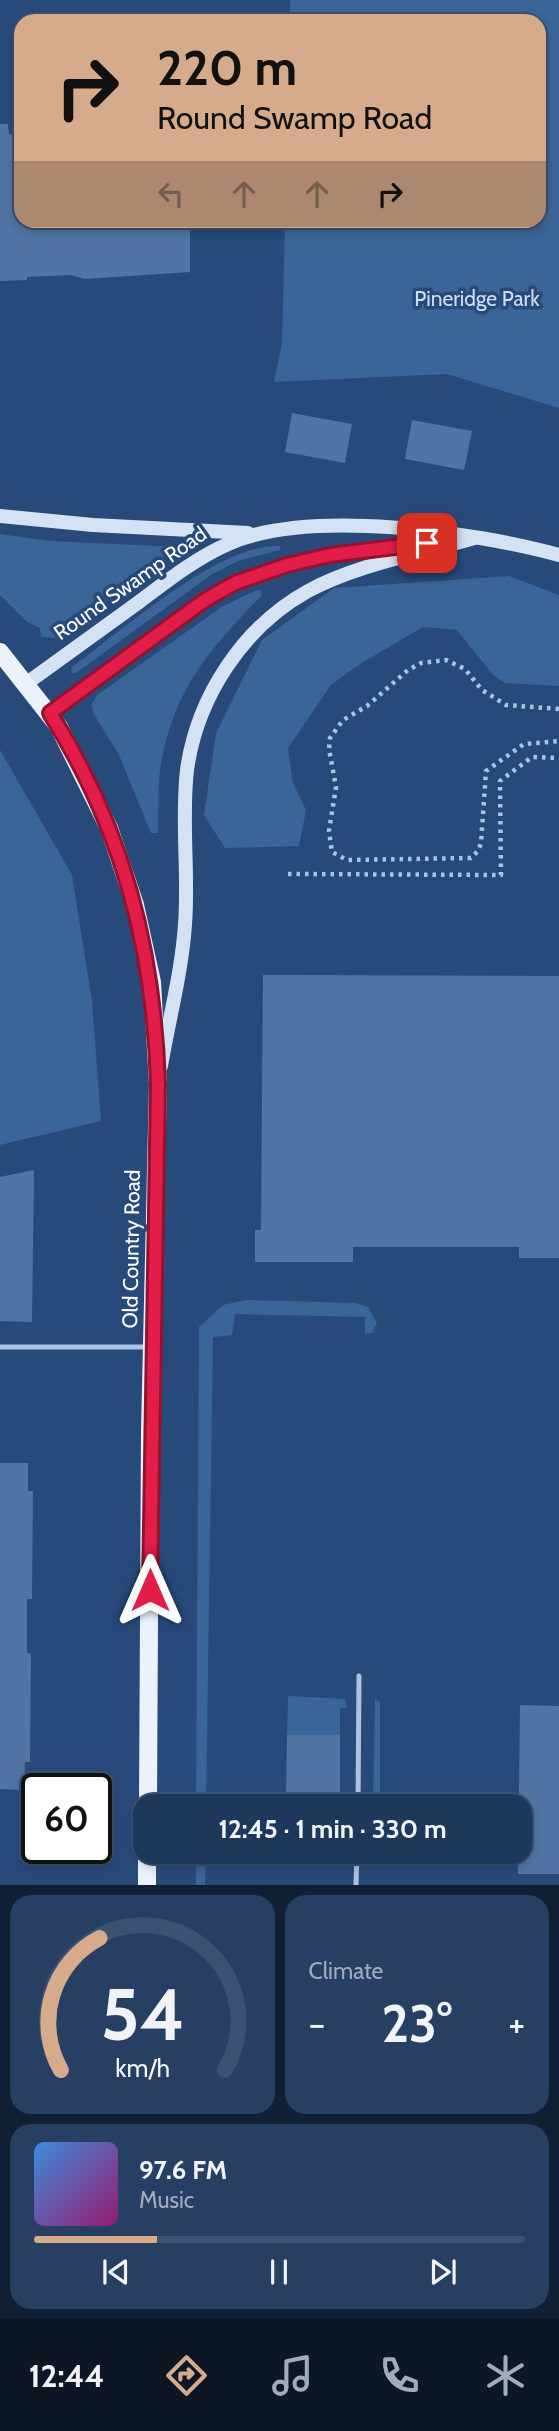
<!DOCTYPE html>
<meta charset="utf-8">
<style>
:root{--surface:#1e385c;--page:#263f62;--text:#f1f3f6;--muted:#a1acbb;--line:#3c5272;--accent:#d6ab8b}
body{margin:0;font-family:Cabin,sans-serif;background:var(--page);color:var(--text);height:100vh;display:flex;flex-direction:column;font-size:26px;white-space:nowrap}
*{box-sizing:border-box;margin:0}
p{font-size:23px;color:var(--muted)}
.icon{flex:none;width:38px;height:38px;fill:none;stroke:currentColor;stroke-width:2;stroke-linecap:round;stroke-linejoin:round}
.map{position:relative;height:1885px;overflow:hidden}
.drawer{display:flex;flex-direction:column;gap:10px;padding:10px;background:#101f33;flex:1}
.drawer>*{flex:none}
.banner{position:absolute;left:14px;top:14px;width:532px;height:214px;border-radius:21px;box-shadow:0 4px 10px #0003,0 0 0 2px var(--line);background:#d6ab8b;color:#111;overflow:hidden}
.speed{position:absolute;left:21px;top:1773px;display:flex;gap:14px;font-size:35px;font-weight:700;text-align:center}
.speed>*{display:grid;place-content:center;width:91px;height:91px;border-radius:50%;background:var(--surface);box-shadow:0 4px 10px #0003,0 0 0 2px var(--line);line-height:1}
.speed .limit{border:4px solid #111;border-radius:10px;background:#fff;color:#111}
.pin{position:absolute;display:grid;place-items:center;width:60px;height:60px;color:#fff;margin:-30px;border-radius:14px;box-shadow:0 4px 10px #0006}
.me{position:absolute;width:77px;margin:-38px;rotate:0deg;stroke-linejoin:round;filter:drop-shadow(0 0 5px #0008)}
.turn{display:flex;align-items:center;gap:24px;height:147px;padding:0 28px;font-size:32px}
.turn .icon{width:91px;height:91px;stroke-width:2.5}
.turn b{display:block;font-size:49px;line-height:60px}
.lanes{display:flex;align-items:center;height:66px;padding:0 28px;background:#0003;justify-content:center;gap:35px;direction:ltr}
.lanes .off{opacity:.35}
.big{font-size:52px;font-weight:700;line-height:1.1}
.drawer .card{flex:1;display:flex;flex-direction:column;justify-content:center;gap:10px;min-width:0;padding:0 24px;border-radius:21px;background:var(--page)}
.drawer .dial{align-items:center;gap:0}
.dial svg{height:182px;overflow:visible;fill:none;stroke:var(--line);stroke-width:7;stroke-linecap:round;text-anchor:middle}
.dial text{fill:var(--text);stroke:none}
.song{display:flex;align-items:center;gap:21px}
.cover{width:84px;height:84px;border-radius:10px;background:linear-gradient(135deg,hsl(210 70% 55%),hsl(320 70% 35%))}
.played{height:7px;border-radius:4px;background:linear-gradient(90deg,var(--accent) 25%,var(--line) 25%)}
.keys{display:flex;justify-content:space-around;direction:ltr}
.heat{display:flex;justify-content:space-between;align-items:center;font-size:38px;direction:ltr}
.drawer .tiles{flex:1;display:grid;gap:10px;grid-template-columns:1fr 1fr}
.card:last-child{grid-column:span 2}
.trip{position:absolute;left:133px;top:1794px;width:399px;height:70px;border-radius:21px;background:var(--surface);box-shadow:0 4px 10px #0003,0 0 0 2px var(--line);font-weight:700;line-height:70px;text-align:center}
.menu{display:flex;height:112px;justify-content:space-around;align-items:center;background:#0c1625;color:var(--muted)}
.menu .icon{width:49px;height:49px}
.menu .on{color:var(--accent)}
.menu b{font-size:32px;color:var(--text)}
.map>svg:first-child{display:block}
</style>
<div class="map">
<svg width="559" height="1885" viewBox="0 0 559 1885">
<rect width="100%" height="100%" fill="#284a7b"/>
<!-- green -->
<g fill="#3b6498">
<polygon points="290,0 559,0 559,408 447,374 274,382 282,343 285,221 539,220 539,21 290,21"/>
<polygon points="0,534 50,541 179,547 57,638 41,637 40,628 27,622 0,595"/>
<path d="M280,546v4l-42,11 -27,14 -135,98h-5l1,-6c50,-36 147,-124 208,-121z"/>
<polygon points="509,576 559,595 559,686 505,683 493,675 457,630 423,627 360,664 331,685 288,748 293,783 306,810 299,846 225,848 204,815 216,733 262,640 334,588"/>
<path d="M257,590l5,1 -1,5c-50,52 -84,89 -99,162 -5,24 -3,51 -4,75h-7l-32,-78 -26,-42 -1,-9 5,-9 126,-89z"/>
<polygon points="0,750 72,875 92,1001 101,1121 0,1145"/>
<polygon points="246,1300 356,1303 368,1307 377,1323 372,1333 365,1334 365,1317 235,1314 232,1335 213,1337 206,1806 196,1806 199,1327 223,1305"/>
<polygon points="288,1696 345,1699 347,1708 340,1708 340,1735 287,1735"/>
<polygon points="375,1699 380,1702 380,1806 373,1806"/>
<polygon points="196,1852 206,1852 205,1885 196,1885"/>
</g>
<!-- building -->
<g fill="#5074a4">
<polygon points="0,124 8,124 9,134 21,134 21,220 190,220 190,272 85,279 70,275 27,277 27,280 0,281"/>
<polygon points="292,413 352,424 345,463 285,452"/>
<polygon points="412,420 472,431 464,470 405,459"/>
<polygon points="263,975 559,976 559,1258 519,1258 519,1247 353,1247 353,1262 255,1262 255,1230 261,1230"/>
<polygon points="34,1170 32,1322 0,1321 0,1177"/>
<polygon points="0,1463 28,1463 28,1491 33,1491 32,1599 27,1599 27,1653 31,1654 30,1762 25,1762 24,1790 0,1789"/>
<polygon points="520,1705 559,1706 559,1874 518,1874"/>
<polygon points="287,1735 340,1735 340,1806 286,1806"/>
</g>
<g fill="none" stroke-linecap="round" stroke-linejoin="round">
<!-- path -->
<g stroke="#acc4e4" stroke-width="4.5" stroke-dasharray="3.5 5" stroke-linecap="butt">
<polyline points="559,709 506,705 482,690 465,669 446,660 421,663 408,670 367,706 343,720 330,738 329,749 336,787 329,831 332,852 347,860 471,858 478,851 481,843 486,771 524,744 559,741"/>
<polyline points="288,874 501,875 500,781 532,757 559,758"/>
</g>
<!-- service -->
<g stroke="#acc4e4" stroke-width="5">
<polyline points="0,1347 149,1347"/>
<polyline points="358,1806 359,1676"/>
<polyline points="356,1885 357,1852"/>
</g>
<!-- secondary -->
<g stroke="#d5e2f4" stroke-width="14">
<polyline points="0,516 93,525 248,533"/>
<path d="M27,683c37,-27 75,-54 112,-81 28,-21 57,-44 89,-58 81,-36 247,-12 331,11"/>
<polyline points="50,713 205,600 235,583 271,570 330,555 435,542"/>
<path d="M161,1066c8,-47 21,-95 24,-142 4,-51 -4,-103 2,-154 10,-73 56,-143 121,-179 50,-27 112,-37 166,-53"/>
</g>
<!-- primary -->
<g stroke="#ecf2fc" stroke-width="18">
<polyline points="0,652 59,727 109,828 135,905 152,982 158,1084 150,1431 148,1806"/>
<polyline points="147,1885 147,1852"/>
</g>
</g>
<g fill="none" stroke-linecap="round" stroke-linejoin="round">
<defs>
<path id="route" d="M150,1590l8,-506c-4,-135 -35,-255 -108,-371l155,-113 30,-17 52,-18 43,-10 97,-12"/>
</defs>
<!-- route casing -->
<use href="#route" stroke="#92132f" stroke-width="18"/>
<!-- route -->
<use href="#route" stroke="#e11d48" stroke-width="12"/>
</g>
<g text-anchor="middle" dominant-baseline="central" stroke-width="7" stroke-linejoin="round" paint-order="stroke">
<!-- park labels -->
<g font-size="21" fill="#cedef3" stroke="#284a7b">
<text x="477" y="298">Pineridge Park</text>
</g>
<!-- street labels -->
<g font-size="21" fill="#fff" stroke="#284a7b">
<text transform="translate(130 583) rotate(-35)">Round Swamp Road</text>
<text transform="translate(131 1249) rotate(-89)">Old Country Road</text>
</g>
</g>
</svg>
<div class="speed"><div class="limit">60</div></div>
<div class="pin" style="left:427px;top:543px;background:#d93025"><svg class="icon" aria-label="arrive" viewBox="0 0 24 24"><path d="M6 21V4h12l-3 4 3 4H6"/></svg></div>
<svg class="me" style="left:150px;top:1590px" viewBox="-20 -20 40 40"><path d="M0-17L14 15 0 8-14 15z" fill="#e11d48" stroke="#fff" stroke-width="4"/></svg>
<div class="trip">12:45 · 1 min · 330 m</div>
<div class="banner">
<div class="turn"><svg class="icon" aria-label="right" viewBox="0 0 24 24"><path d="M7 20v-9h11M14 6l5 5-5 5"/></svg><div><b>220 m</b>Round Swamp Road</div></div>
<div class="lanes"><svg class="icon off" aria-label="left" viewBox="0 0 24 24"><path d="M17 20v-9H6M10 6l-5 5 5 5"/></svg><svg class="icon off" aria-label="ahead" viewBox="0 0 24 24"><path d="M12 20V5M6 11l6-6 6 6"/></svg><svg class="icon off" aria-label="ahead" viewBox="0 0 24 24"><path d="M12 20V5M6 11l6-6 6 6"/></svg><svg class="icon" aria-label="right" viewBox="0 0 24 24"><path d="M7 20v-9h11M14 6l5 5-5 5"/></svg></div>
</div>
</div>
<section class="drawer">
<div class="tiles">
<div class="card dial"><svg viewBox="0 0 100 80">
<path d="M14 69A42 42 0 1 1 86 69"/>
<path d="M14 69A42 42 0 0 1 31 11" stroke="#d6ab8b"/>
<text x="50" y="56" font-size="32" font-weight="700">54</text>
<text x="50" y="72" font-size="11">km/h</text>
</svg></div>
<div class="card"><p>Climate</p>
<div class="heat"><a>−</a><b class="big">23°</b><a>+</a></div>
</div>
<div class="card">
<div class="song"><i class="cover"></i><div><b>97.6 FM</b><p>Music</p></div></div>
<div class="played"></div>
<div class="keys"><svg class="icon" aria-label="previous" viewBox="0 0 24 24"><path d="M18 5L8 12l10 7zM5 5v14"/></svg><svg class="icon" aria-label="pause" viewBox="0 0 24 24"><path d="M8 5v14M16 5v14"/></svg><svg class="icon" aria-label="next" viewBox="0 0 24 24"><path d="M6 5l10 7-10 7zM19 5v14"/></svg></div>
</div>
</div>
</section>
<nav class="menu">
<b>12:44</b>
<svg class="icon on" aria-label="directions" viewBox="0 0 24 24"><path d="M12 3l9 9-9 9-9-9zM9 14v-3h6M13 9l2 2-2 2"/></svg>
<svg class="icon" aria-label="music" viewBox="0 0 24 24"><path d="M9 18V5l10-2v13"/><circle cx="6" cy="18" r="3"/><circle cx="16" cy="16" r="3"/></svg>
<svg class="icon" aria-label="phone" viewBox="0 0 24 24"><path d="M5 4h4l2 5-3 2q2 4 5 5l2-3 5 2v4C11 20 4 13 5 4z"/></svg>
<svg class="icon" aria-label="climate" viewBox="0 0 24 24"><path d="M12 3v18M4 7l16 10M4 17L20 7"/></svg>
</nav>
